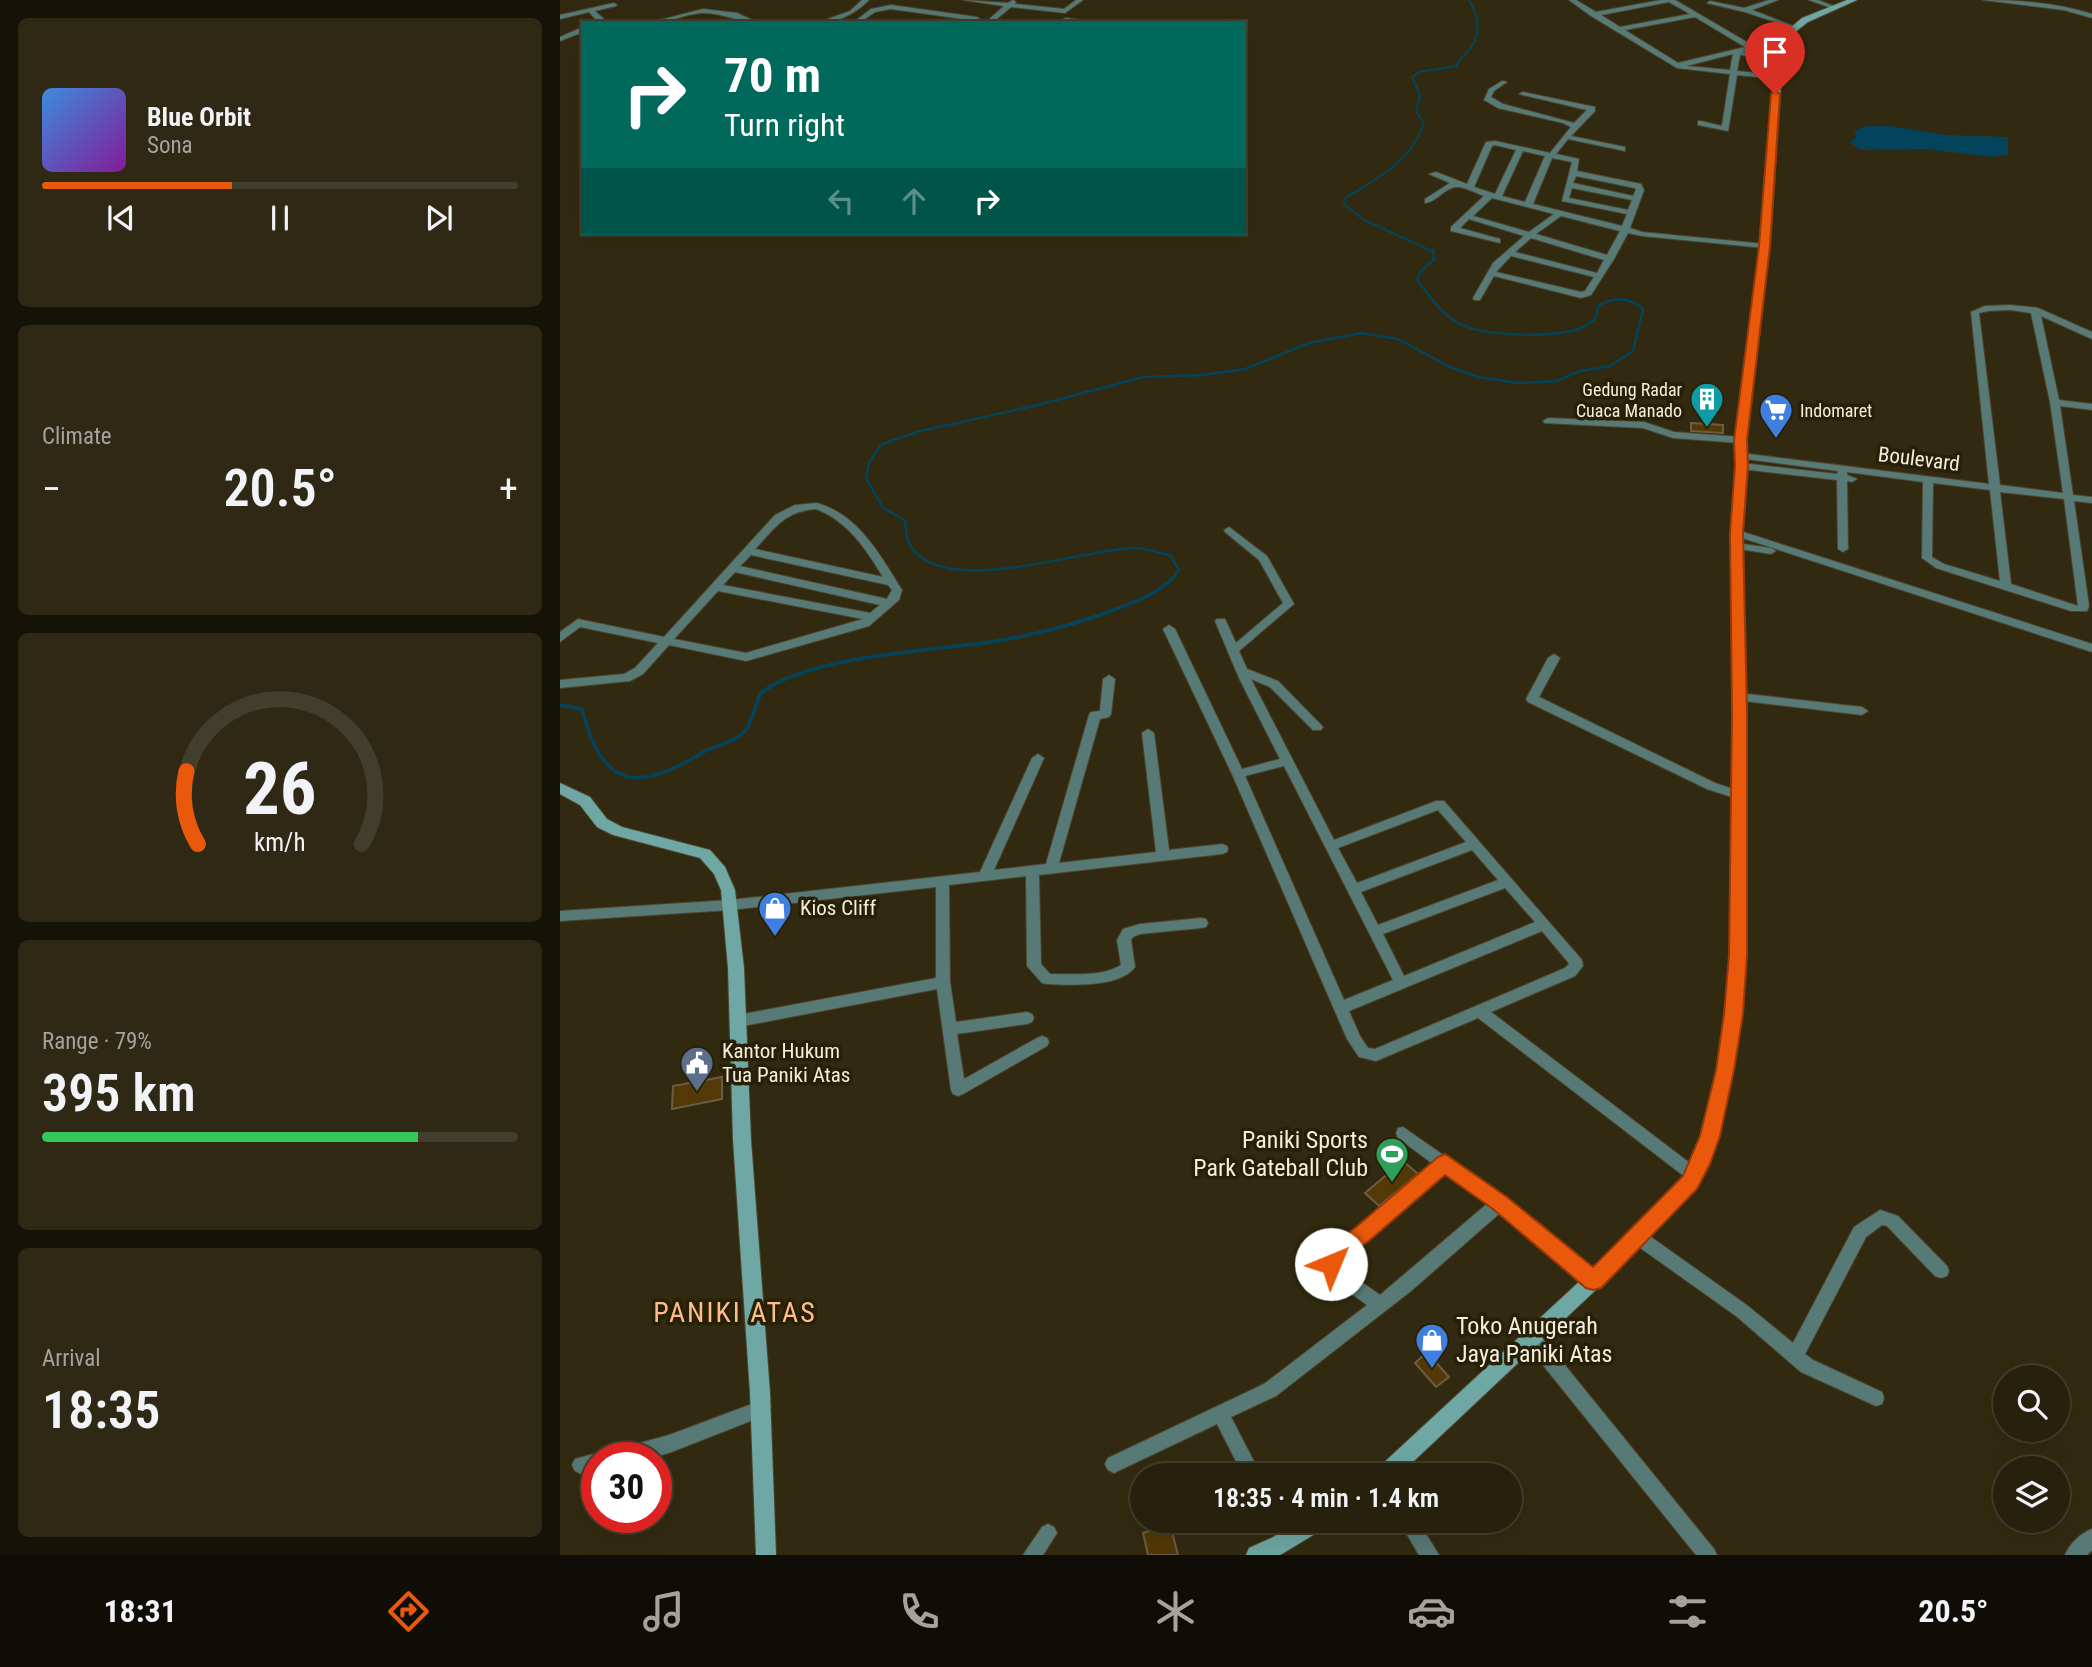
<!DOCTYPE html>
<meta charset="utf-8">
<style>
:root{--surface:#26200c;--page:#2e2815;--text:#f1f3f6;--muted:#a4a39d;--line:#423e2d;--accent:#ea580c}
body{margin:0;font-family:"Roboto Condensed",sans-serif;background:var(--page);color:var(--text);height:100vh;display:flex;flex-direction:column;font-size:26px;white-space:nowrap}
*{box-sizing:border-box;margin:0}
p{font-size:23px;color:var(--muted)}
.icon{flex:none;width:38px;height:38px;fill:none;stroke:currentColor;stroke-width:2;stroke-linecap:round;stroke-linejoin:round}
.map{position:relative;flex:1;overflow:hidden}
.drawer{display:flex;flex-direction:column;gap:18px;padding:18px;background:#151207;width:560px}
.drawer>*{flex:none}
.top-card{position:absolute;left:21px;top:21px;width:665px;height:214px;border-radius:0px;box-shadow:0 7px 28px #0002,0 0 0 2px var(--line);background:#00695c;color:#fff;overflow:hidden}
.buttons{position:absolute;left:1433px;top:1365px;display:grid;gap:14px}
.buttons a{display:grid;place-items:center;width:77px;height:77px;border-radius:50%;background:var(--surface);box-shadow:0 7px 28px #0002,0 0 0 2px var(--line);font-size:35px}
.speed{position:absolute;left:21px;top:1442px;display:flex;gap:14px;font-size:35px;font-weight:700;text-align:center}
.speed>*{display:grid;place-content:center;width:91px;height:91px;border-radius:50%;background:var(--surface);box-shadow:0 7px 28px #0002,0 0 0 2px var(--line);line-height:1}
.speed .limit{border:10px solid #d22;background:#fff;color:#111}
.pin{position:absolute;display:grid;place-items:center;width:60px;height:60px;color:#fff;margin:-72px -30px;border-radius:50% 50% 50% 0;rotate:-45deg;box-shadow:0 0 7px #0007}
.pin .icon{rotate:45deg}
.me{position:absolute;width:77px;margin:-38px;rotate:45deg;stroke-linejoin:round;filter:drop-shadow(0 0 5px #0008)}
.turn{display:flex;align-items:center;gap:24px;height:147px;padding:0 28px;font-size:32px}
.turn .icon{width:91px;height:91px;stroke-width:2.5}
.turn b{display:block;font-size:49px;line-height:60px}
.lanes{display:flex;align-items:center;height:66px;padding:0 28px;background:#0003;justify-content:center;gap:35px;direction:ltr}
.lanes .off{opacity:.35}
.big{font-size:52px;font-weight:600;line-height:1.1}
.drawer .card{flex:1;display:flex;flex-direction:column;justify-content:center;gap:10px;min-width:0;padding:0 24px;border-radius:10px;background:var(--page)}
.drawer .dial{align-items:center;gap:0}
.dial svg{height:182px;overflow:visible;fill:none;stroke:var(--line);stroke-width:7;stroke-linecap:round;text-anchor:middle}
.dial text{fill:var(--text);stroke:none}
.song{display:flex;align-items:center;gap:21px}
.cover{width:84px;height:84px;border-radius:10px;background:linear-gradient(135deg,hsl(210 70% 55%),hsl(290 70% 35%))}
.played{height:7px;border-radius:4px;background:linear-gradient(90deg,var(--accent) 40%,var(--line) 40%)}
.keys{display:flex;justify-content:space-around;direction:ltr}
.heat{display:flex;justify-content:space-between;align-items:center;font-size:38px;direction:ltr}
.charge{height:10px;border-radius:5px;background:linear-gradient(90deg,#34c759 79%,var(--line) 0)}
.trip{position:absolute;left:570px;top:1463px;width:392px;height:70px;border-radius:35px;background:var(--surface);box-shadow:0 7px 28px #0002,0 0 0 2px var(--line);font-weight:600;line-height:70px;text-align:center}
.tab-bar{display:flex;height:112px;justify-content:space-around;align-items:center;background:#0f0d05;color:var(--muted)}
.tab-bar .icon{width:49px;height:49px}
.tab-bar .on{color:var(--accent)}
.tab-bar b{font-size:32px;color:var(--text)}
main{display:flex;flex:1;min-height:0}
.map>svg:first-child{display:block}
</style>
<main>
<section class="drawer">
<div class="card">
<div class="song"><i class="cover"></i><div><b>Blue Orbit</b><p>Sona</p></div></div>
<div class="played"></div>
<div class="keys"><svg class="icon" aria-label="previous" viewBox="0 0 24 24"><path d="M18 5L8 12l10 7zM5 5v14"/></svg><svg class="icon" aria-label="pause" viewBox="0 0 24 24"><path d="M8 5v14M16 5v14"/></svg><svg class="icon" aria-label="next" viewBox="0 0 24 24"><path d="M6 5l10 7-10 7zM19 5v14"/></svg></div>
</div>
<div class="card"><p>Climate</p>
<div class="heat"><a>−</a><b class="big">20.5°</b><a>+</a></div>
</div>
<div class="card dial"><svg viewBox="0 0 100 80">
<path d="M14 69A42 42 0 1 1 86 69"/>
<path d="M14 69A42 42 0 0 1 9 37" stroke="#ea580c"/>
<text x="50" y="56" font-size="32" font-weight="700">26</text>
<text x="50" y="72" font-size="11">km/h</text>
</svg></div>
<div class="card"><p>Range · 79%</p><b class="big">395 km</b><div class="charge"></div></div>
<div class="card"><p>Arrival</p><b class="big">18:35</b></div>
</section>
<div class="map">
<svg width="1532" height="1555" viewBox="0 0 1532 1555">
<rect width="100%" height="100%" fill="#322a10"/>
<!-- water -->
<polygon fill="#03445c" points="1306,126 1330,126 1387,135 1448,137 1448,155 1433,157 1365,149 1300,150 1290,142 1296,137 1294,131"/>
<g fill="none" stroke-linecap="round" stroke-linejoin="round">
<!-- stream-far2 -->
<path stroke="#03445c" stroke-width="2" d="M874,252l-70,-32 -20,-16 1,-6c32,-19 67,-37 79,-75l-8,-11 4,-17 -8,-18 7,-5 37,-6c4,-8 9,-11 14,-17 12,-16 8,-34 -1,-49"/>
<!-- stream-far1 -->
<path stroke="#03445c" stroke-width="2.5" d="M612,579l7,-9 -9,-15c-10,-2 -21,-6 -32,-7 -50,-2 -202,56 -230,-7 -2,-5 -2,-15 -3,-21l-22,-12 -17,-30 3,-16 13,-18 39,-13 117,-26 105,-28 60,-2 42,-6 64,-26 52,-10 37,6 52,28 28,10 39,6 40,-2 23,-10 30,-5 23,-15 10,-42c-13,-12 -28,-12 -44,-4l-4,14c-6,4 -11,9 -19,11 -27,7 -93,7 -118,-7 -17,-9 -29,-28 -41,-43l4,-9 13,-11 -1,-10"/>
<!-- stream -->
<path stroke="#03445c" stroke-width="3.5" d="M0,705l22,4c20,81 55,83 120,44 13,-8 32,-10 43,-22 9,-11 9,-27 17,-39 49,-36 167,-41 228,-50 40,-6 80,-16 118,-30 24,-9 47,-16 66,-35"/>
</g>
<!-- building -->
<g fill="#533808" stroke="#6d5c44" stroke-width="2">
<polygon points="1131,423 1163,425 1163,433 1131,431"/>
<polygon points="162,1077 162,1099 112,1109 113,1086"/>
<polygon points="843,1161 858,1174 819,1206 805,1193"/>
<polygon points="867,1352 889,1377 876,1387 855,1363"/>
<polygon points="610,1524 618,1555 588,1555 583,1533"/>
</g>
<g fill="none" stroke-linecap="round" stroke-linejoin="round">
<defs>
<g id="street">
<path d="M302,0h7c-14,14 -32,23 -52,23l33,-12z"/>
<polygon points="403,0 448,3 453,0 456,2 455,4 504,9 516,0 523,0 505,13 451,7 432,23 425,23 444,6"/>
<path d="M1009,0h7l20,12 65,-12h14l77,45 30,-6v2l-40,11 36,4 3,2 -1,1 -40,-4 -3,16 40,4 3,2 -3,2 -40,-4 -9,56 -30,-6v-4h3l21,5 8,-52 -53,-6 -86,-52zM1109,2l21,12 -70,13 -19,-12zM1135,17l50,30 -67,16 -53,-33zM1173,54l-3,16 -44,-4z"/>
<polygon points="1209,0 1218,0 1192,10 1236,27 1236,29 1185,12 1147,3 1150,1 1184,8"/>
<polygon points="1249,0 1258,0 1276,7 1271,8"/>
<path d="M1423,0c37,0 74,3 109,14v4l-28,-8z"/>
<polygon points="54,3 57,5 56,6 35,11 45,20 45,23 39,23 29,12 0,19 0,15"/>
<polygon points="331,5 417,17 420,19 417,21 331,9 315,12 302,21 304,23 295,21 311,9"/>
<path d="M143,9l34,4 22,10c-17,0 -36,-10 -55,-10 -14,0 -30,7 -44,10l-4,-2z"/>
<polygon points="506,18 528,21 531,23 495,23"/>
<polygon points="442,21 453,23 439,23"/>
<polygon points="23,27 23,32 0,41 0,37"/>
<path d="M942,81l5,1 -13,9 -3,6 12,7 71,19 13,-13 -68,-16 4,-2 72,15v4l-24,25 54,11v4l-57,-12 -12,15 23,5 -2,12 64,13 3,6 -14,38 12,4 123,12 4,2 -4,2 -123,-12 -14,-3 -14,26 -23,36 -10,3 -87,-22 -14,24h-6l-1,-2 20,-35 31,-27 -55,-17 -9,9 40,11v4l-49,-12v-4l33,-31c-8,-3 -20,-10 -28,-9 -12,1 -19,15 -31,16v-4l25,-16 -21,-9 7,-2 31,12 19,-42 9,-1 55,12 21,-26 -8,-4 -65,-15 -14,-8 5,-11zM935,145l21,5 -21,44 -21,-7 18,-41zM963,151l22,5 -20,46 -23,-6zM992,158l20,4 -10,39 65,13 -5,12 -89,-22zM1016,176l59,12 1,2 -3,6 -60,-13zM1012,188l60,12 -4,10 -59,-12zM932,198l62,16 -25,18 -56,-16zM1001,216l59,15 -13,24 -71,-21zM971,238l73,22 -7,13 -82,-21zM951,256l83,21 -9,14 -4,1 -85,-20z"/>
<path d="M1450,305l28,3 54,24v7l-51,-23 18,84 33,4v6l-32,-4 13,89 19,2v6l-18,-2 15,105 -2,5h-16l-135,-43 -14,-10 1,-76 -76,-10v3l10,4 -5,3 -5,-1 1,68 -5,3 -5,-3 -1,-69 -95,-11 -5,-3 5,-3 95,11 1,-3 -100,-13 -2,-2 5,-3 248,31 -18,-172 14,-6zM1450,310l21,3 19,89 13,91 -63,-8 -21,-172 9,-2zM1373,483l57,7 10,91 -56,-17 -12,-7zM1440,492l64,7 14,107 -67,-22z"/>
<polygon points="988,418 1084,422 1114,432 1181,437 1186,440 1181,443 1113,438 1083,428 985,423 983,421"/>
<path d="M257,503c42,12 63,52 85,87l-3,10 -30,26 -123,35 -77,-16 -26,29 -13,7 -70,7v-8l64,-6 11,-6 23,-25 -78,-16 -20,15v-10l18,-13 86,18 111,-122 20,-10zM256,509c32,12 50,40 67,68l-128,-28c20,-21 30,-38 61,-40zM191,555l137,30 4,5 -5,9 -147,-33zM175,572l145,33 -10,8 -147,-28zM158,591l145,28 -117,34 -72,-14z"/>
<path d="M669,527l38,29 27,48 -55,47 8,18 31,12 45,46 -2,3h-8l-43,-43 -19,-8 83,161 102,-39h8l138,159 1,6 -8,10 -84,36 208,158 3,5 -3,5 -5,2 -5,-2 -211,-162 -102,43 -17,-4 -12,-18 -115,-265 -69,-145 6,-4 6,4 67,140 38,-10 -41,-81 -24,-57 2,-2h8l11,24 47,-40 -24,-43 -34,-28 -1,-2zM724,766l109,214 -49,20 -99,-224zM878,810l28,32 -109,41 -19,-35zM912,850l26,30 -120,45 -17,-33zM945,888l30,34 -131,54 -21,-42zM982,931l26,31 1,2 -4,4 -190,81 -7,-1 -8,-12 -11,-25z"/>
<polygon points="1177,530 1532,644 1532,652 1173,535 1173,531"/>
<polygon points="1177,543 1211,548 1216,551 1211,554 1173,548 1172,546 1173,544"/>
<polygon points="994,654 1000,658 979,697 1155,783 1182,792 1184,795 1182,798 1178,799 1147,789 968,702 966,699 988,658"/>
<path d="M549,675l6,4 -4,35 -2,3 -9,2 -41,144 97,-11 -14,-119 6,-4 6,4 15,117 53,-6 5,2 1,3 -1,3 -5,2 -183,21 2,89 9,10c22,0 52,3 71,-9l-4,-25 6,-11 17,-5 61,-6 5,1 2,4 -2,4 -5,1 -61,6 -7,3 -2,3 4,27c-15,21 -65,18 -88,17l-5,-1 -15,-17 -1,-90 -77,9 1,97 6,40 71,-10 5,2 2,4 -2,4 -5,2 -70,10 7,45 73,-41 5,-2 5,2 2,4 -2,4 -84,48 -5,2 -5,-2 -2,-4 -14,-101 -199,38 -5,-2 -2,-4 2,-4 5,-2 198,-37v-91l-206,23 -170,11v-10l170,-11 250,-28 52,-114 6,-4 6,4 -50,112 52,-6 43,-149 2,-3 9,-1 3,-32z"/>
<polygon points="1179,693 1302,707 1308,711 1302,715 1175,700 1173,697"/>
<path d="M843,1127l102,71 94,78 2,5 -2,5 -6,2 -6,-2 -87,-73 -89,78 -135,105 -45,21 30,58h-18l-26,-51 -97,46 -6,3 -6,-3 -3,-6 3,-6 156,-74 103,-79 -36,-26 -9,-19 2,-5 109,-91 -35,-26 -2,-5 2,-5zM885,1172l43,31 -108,92 -37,-26 -4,-6z"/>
<polygon points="1320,1210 1338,1216 1387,1266 1389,1271 1387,1276 1381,1278 1375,1276 1327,1226 1322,1225 1306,1237 1245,1354 1253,1360 1322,1392 1324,1398 1322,1404 1316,1406 1241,1372 1176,1316 1072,1242 1070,1237 1072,1232 1078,1230 1084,1232 1188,1306 1233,1343 1294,1227"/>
<polygon points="972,1330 978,1332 1154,1549 1157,1555 1136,1555 966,1344 964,1338 966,1332"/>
<polygon points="200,1401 206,1403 209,1409 206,1415 109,1453 90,1458 49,1458 52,1452 58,1449 109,1435"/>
<polygon points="37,1453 44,1458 37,1458 37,1471 21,1474 15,1471 12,1465 15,1459"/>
<polygon points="707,1521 726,1521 736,1541 733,1547 727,1550 721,1547"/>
<polygon points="839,1521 858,1521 879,1555 859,1555"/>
<polygon points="488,1524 494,1527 497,1533 483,1555 463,1555 482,1527"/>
<path d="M1532,1529v21l-5,5h-22c4,-11 16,-22 27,-26z"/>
</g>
<g id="secondary">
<polygon points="1287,0 1297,0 1248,22 1224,41 1210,246 1187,440 1188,466 1183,533 1187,714 1186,955 1182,1015 1173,1070 1159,1136 1149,1164 1136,1187 1074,1254 839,1475 815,1475 818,1468 1062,1242 1124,1177 1141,1136 1157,1070 1166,1015 1170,955 1173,714 1171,533 1176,466 1175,440 1200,246 1216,40 1242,18"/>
<polygon points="0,783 30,797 47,819 62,827 150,850 165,867 175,890 184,968 191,1140 210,1393 216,1555 196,1555 190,1393 173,1140 168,968 161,890 154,874 140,858 53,835 37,827 20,805 0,794"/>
<polygon points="740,1521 768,1521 765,1528 720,1555 686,1555 689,1548 720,1534"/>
</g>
</defs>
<!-- street casing -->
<use href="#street" stroke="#4d452d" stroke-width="2"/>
<!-- secondary casing -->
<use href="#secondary" stroke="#4d452d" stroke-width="2"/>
<!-- street -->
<use href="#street" fill="#577a77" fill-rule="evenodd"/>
<!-- secondary -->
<use href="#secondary" fill="#6ea7a3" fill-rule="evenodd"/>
</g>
<!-- route -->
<polygon fill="#ea580c" stroke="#983908" stroke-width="2" points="1215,91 1220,94 1210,246 1187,440 1188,466 1183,533 1187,714 1187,955 1183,1014 1174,1070 1160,1136 1150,1164 1137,1189 1041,1288 1033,1290 1026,1288 933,1209 885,1175 810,1240 781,1262 778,1271 771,1274 763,1271 760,1264 764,1251 796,1227 878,1157 885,1154 947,1197 1033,1267 1123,1176 1140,1136 1156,1070 1164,1014 1169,955 1172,714 1170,533 1175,466 1174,440 1199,246 1211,94"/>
<!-- icons -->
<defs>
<symbol id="building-pin" viewBox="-11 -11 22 30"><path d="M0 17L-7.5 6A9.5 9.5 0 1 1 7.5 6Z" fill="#0f9aa8" stroke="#282006"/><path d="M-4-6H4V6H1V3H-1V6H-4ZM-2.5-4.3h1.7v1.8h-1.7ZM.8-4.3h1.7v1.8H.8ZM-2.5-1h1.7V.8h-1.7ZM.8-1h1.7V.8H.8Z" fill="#fff"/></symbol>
<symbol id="supermarket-pin" viewBox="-11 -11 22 30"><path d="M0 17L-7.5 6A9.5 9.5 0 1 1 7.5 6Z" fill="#3f7fe0" stroke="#282006"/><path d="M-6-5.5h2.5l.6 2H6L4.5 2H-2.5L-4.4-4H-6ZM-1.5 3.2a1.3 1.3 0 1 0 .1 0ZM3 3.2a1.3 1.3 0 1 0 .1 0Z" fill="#fff"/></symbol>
<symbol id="shop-pin" viewBox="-11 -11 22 30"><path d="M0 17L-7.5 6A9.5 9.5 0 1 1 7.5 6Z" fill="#3f7fe0" stroke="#282006"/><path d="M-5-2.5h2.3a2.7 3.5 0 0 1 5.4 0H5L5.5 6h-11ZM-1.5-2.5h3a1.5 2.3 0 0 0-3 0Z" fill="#fff"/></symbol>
<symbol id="civic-pin" viewBox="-11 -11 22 30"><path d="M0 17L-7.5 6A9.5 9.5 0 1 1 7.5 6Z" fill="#5c6f8a" stroke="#282006"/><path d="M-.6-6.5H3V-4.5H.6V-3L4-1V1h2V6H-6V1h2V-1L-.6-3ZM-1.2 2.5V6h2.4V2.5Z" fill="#fff"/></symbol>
<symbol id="stadium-pin" viewBox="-11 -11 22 30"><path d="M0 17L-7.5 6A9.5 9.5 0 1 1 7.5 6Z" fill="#2e9e5b" stroke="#282006"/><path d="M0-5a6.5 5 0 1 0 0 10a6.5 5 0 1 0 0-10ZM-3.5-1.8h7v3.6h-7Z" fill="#fff"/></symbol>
</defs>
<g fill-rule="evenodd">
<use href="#building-pin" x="1128" y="380" width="38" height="52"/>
<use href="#supermarket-pin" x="1197" y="391" width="38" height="52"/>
<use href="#shop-pin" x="196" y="889" width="38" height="52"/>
<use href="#civic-pin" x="118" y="1044" width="38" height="52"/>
<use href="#stadium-pin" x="813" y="1135" width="38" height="52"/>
<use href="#shop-pin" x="853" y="1321" width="38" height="52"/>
</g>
<g text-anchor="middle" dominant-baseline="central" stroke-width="7" stroke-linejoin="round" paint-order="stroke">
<!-- far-poi labels -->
<g font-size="18" fill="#f3eede" stroke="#282006" text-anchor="end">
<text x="1122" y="389">Gedung Radar<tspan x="1122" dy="21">Cuaca Manado</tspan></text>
<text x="1240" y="410" text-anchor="start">Indomaret</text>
</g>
<!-- street labels -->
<g font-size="21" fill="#f3eede" stroke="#282006">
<text transform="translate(1359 459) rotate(7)">Boulevard</text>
</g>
<!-- poi labels -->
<g font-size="21" fill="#f3eede" stroke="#282006" text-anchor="start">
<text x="240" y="908">Kios Cliff</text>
<text x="162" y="1051">Kantor Hukum<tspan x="162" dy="24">Tua Paniki Atas</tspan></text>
</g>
<!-- near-poi labels -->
<g font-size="24" fill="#f3eede" stroke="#282006" text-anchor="end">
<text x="808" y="1140">Paniki Sports<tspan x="808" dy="28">Park Gateball Club</tspan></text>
<text x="896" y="1326" text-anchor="start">Toko Anugerah<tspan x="896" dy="28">Jaya Paniki Atas</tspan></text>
</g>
<!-- near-quarter labels -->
<g font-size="28" letter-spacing="2" fill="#fdbe89" stroke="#282006">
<text x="175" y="1312">PANIKI ATAS</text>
</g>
</g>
</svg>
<div class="buttons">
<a><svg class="icon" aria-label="search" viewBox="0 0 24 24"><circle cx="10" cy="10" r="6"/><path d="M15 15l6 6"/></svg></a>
<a><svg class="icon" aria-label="layers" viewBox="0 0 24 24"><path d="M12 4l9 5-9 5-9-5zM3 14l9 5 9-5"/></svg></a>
</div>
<div class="speed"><div class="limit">30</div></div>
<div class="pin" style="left:1215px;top:94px;background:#d93025"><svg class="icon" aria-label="arrive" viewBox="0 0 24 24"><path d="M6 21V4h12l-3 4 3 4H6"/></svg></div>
<svg class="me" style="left:771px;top:1264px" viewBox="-20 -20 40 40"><circle r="19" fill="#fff"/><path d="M0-13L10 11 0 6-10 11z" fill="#ea580c"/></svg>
<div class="trip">18:35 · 4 min · 1.4 km</div>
<div class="top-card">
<div class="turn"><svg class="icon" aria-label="right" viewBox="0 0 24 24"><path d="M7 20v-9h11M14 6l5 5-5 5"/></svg><div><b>70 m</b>Turn right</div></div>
<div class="lanes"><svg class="icon off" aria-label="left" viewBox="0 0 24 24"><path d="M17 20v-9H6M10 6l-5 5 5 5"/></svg><svg class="icon off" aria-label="ahead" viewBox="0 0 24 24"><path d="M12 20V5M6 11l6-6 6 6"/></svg><svg class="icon" aria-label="right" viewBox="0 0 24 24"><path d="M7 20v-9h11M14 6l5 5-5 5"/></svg></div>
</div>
</div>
</main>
<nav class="tab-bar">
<b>18:31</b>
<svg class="icon on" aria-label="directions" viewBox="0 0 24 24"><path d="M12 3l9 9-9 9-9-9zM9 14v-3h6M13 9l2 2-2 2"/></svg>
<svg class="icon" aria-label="music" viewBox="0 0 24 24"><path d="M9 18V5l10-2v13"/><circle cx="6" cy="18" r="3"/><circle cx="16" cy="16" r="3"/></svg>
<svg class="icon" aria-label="phone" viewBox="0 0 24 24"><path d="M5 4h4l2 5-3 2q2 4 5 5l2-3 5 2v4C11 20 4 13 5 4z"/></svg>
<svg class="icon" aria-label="climate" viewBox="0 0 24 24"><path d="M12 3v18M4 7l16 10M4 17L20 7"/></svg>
<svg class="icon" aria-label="car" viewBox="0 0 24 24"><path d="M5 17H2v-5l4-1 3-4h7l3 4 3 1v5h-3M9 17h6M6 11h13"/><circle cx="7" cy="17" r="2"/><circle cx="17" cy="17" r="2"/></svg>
<svg class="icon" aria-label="filters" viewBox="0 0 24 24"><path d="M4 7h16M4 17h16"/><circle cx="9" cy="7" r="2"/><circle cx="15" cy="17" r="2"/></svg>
<b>20.5°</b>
</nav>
